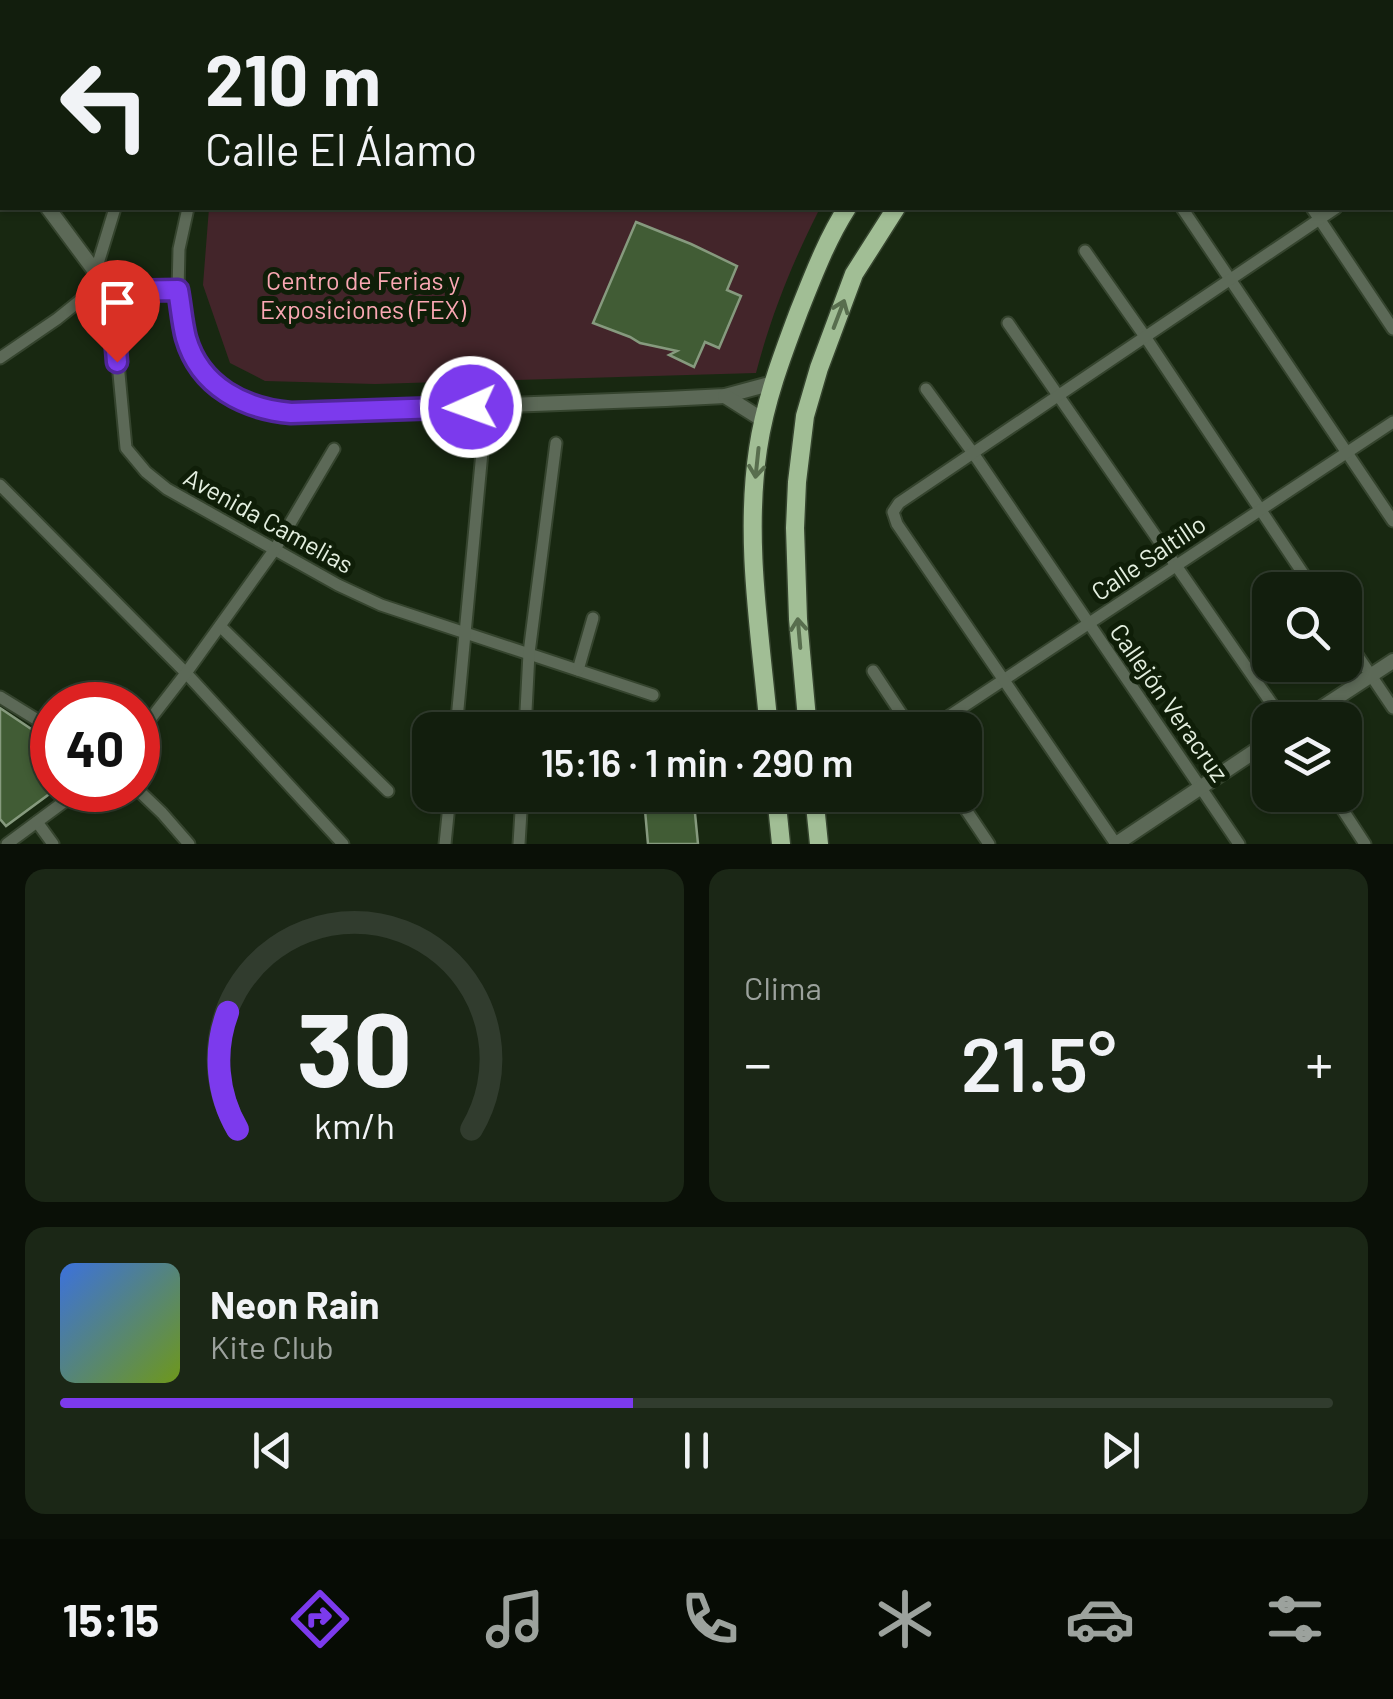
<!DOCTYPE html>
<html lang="es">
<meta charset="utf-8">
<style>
:root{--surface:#121e0d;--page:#1b2716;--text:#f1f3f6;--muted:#9ca29d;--line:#313c2e;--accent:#7c3aed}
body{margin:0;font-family:Barlow,sans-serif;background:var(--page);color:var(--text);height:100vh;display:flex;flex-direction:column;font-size:38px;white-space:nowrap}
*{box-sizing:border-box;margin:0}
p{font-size:32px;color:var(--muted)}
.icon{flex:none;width:55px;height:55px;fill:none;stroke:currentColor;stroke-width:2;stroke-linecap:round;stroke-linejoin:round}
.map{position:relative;height:844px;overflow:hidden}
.sheet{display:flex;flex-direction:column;gap:25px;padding:25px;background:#0a1007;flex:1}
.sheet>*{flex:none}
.banner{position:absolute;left:0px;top:0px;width:1395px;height:210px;box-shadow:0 2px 8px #0004,0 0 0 2px var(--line);background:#121e0d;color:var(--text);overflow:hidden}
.buttons{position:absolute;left:1252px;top:572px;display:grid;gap:20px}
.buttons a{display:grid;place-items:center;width:110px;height:110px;border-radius:20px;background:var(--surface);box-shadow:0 2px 8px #0004,0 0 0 2px var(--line);font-size:50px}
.speed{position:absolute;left:30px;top:682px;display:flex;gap:20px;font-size:50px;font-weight:700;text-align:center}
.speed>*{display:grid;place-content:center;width:130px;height:130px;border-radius:50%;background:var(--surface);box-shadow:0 2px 8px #0004,0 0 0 2px var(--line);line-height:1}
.speed .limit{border:15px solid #d22;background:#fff;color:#111}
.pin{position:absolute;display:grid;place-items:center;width:85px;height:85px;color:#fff;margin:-102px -42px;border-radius:50% 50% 50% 0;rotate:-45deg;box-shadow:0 0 10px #0007}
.pin .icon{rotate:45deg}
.me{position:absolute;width:110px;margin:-55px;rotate:268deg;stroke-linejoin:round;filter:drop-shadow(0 0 8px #0008)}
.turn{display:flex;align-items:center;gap:35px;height:210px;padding:0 40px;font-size:45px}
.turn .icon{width:130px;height:130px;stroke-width:2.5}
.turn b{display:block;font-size:70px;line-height:85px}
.big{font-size:75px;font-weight:600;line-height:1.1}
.sheet .card{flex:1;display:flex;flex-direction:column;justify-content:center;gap:15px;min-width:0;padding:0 35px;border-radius:20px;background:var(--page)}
.sheet .dial{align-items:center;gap:0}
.dial svg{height:260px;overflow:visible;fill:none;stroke:var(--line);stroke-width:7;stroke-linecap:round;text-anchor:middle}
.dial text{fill:var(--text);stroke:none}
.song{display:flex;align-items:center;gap:30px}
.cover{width:120px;height:120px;border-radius:15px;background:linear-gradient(135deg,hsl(220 70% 55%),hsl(80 70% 35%))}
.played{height:10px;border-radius:5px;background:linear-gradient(90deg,var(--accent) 45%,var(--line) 45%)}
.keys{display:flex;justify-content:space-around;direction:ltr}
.heat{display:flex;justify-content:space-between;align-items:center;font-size:55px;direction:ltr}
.sheet .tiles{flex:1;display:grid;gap:25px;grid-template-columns:1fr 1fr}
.card:last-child{grid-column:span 2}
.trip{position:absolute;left:412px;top:712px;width:570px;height:100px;border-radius:20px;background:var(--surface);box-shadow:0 2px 8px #0004,0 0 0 2px var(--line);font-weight:600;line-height:100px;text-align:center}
.tabs{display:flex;height:160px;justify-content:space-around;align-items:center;background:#070c05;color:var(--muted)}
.tabs .icon{width:70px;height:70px}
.tabs .current{color:var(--accent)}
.tabs b{font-size:45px;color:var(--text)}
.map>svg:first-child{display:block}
</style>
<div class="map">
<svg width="1393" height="844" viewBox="0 0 1393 844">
<rect width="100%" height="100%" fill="#182811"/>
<!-- green -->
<g fill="#43252a">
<polygon points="332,0 990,0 987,2 331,2"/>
<path d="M209,208h611c-27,53 -49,107 -64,165l-381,11 -110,-3 -35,-18 -27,-78z"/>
</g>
<!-- building -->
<g fill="#415c35" stroke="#869a7e" stroke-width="2.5">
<polygon points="636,222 691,244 737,266 727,290 741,296 719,348 705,342 694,367 669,355 677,351 640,343 630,337 593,323"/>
<polygon points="0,708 52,743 52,792 6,826 0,819"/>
<polygon points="694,803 698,844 648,844 645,810"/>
</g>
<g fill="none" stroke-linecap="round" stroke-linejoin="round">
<defs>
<g id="minor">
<polyline points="136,2 138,0"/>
<polyline points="214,2 216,0"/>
<polyline points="313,2 315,0"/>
<polyline points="1392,168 1393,168"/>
<polyline points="0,173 2,170"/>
<polyline points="1182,208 1393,521"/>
<polyline points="1312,208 1393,329"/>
<polyline points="1085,251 1144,335 1314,590"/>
<polyline points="96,270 115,208"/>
<polyline points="111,289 126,448 146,472 167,489 338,585 381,605 653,695"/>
<polyline points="178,291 179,249 188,208"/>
<polyline points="1008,323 1283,720"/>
<polyline points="0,358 57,319 103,282"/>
<polyline points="926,389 973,453 1239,844"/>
<polyline points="0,485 186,673 343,844"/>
<polyline points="220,626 388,791"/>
<polyline points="1345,637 1393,708"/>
<polyline points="578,670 593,618"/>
<polyline points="873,671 912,730"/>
<polyline points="0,697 52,729"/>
<polyline points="456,730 482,452"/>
<polyline points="525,730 529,653 556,443"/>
<polyline points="928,730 1393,422"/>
<polyline points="138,735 186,673 275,549 334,449"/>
<polyline points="138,790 162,813 189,844"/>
<polyline points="956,795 989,844"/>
<polyline points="1333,795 1365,844"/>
<polyline points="37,822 53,844"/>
<polyline points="7,844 80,790"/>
<polyline points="445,844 450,795"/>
<polyline points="519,844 522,795"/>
<polyline points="1116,844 897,524 893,512 899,503 1336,208"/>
</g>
<g id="tertiary">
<polyline points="0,152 2,155"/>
<path d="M48,208l55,74c18,15 52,9 75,9 3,15 4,32 8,48 14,48 59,70 105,74l375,-14 59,-3 48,-13"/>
<polyline points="725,396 763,420"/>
<polyline points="1303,720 1393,661"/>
<polyline points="1116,844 1270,741"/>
</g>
<g id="trunk">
<polyline points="1021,2 1024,0"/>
<polyline points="1120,2 1123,0"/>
<path d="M769,730c-8,-92 -25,-188 -11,-281 7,-48 24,-93 41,-138 14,-35 28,-72 48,-103"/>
<polyline points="808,730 798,619 795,528 797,482 805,416 819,368 854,274 896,208"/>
<polyline points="776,795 781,844"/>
<polyline points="814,795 819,844"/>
</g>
</defs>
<!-- minor casing -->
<use href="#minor" stroke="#35442e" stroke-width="15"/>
<!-- tertiary casing -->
<use href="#tertiary" stroke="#35442e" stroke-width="18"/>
<!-- trunk casing -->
<use href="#trunk" stroke="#35442e" stroke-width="21"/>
<!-- minor -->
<use href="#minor" stroke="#5c6957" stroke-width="11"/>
<!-- tertiary -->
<use href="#tertiary" stroke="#5c6957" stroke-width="14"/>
<!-- trunk -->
<use href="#trunk" stroke="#a1be95" stroke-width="18"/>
</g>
<!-- one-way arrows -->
<defs><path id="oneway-shaft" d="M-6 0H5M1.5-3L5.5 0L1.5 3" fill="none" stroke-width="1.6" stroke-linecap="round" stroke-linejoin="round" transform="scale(2.5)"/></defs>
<g stroke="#586e4e">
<use href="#oneway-shaft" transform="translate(839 314) rotate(-69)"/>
<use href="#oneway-shaft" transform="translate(757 463) rotate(96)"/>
<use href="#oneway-shaft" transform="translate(799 633) rotate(-95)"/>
</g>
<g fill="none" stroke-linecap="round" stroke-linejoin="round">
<defs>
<path id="route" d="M117,362l-6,-74 9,3 58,-1c3,16 4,33 8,48 14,49 59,71 105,75l180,-6"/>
</defs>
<!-- route casing -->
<use href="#route" stroke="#51269a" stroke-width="25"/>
<!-- route -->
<use href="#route" stroke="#7c3aed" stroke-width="18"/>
</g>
<g text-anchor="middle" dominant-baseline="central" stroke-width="10" stroke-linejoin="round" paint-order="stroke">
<!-- park labels -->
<g font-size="25" fill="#fba8b4" stroke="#0f1e08">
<text x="363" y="280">Centro de Ferias y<tspan x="363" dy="29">Exposiciones (FEX)</tspan></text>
</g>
<!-- street labels -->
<g font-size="25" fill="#e4efe0" stroke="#0f1e08">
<text transform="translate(269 520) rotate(29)">Avenida Camelias</text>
<text transform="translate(1148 557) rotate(-34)">Calle Saltillo</text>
<text transform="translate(1170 702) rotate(55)">Callejón Veracruz</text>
</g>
</g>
</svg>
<div class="buttons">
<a><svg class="icon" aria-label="search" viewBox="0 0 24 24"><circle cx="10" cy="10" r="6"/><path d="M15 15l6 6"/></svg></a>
<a><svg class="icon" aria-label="layers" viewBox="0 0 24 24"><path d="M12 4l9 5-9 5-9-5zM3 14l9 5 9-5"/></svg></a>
</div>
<div class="speed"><div class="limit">40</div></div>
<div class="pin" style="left:117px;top:362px;background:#d93025"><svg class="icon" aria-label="arrive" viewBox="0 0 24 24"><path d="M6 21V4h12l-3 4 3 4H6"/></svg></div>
<svg class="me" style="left:471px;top:407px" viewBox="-20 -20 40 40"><circle r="17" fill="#7c3aed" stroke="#fff" stroke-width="3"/><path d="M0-11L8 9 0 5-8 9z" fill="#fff"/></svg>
<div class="trip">15:16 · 1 min · 290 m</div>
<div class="banner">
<div class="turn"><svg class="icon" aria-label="left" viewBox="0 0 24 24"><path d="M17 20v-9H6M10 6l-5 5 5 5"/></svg><div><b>210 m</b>Calle El Álamo</div></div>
</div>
</div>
<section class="sheet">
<div class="tiles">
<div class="card dial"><svg viewBox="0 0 100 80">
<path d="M14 69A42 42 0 1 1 86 69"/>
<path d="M14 69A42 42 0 0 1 11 33" stroke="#7c3aed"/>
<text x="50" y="56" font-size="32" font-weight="700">30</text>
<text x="50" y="72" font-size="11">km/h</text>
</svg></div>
<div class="card"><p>Clima</p>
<div class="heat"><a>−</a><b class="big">21.5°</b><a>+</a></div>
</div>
<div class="card">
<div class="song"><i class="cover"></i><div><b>Neon Rain</b><p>Kite Club</p></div></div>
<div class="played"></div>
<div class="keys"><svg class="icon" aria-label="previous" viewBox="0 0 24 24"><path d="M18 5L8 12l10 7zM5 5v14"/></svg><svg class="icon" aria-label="pause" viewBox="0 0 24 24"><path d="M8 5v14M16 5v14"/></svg><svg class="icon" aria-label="next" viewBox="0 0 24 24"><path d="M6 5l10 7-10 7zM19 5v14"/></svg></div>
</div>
</div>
</section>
<nav class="tabs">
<b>15:15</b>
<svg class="icon current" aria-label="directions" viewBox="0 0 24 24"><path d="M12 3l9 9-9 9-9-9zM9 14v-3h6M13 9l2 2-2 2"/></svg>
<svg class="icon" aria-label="music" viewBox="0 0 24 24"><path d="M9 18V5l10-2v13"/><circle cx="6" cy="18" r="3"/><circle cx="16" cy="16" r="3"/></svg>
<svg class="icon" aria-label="phone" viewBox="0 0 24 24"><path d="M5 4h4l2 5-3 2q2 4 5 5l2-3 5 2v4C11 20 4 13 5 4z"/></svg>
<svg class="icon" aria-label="climate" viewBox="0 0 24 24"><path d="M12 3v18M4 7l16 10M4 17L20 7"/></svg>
<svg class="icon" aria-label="car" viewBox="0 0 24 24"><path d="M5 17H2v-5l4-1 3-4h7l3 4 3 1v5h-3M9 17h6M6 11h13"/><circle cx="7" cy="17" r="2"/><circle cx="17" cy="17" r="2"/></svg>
<svg class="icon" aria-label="filters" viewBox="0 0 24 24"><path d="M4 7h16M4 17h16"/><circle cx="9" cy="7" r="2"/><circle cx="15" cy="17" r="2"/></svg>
</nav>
